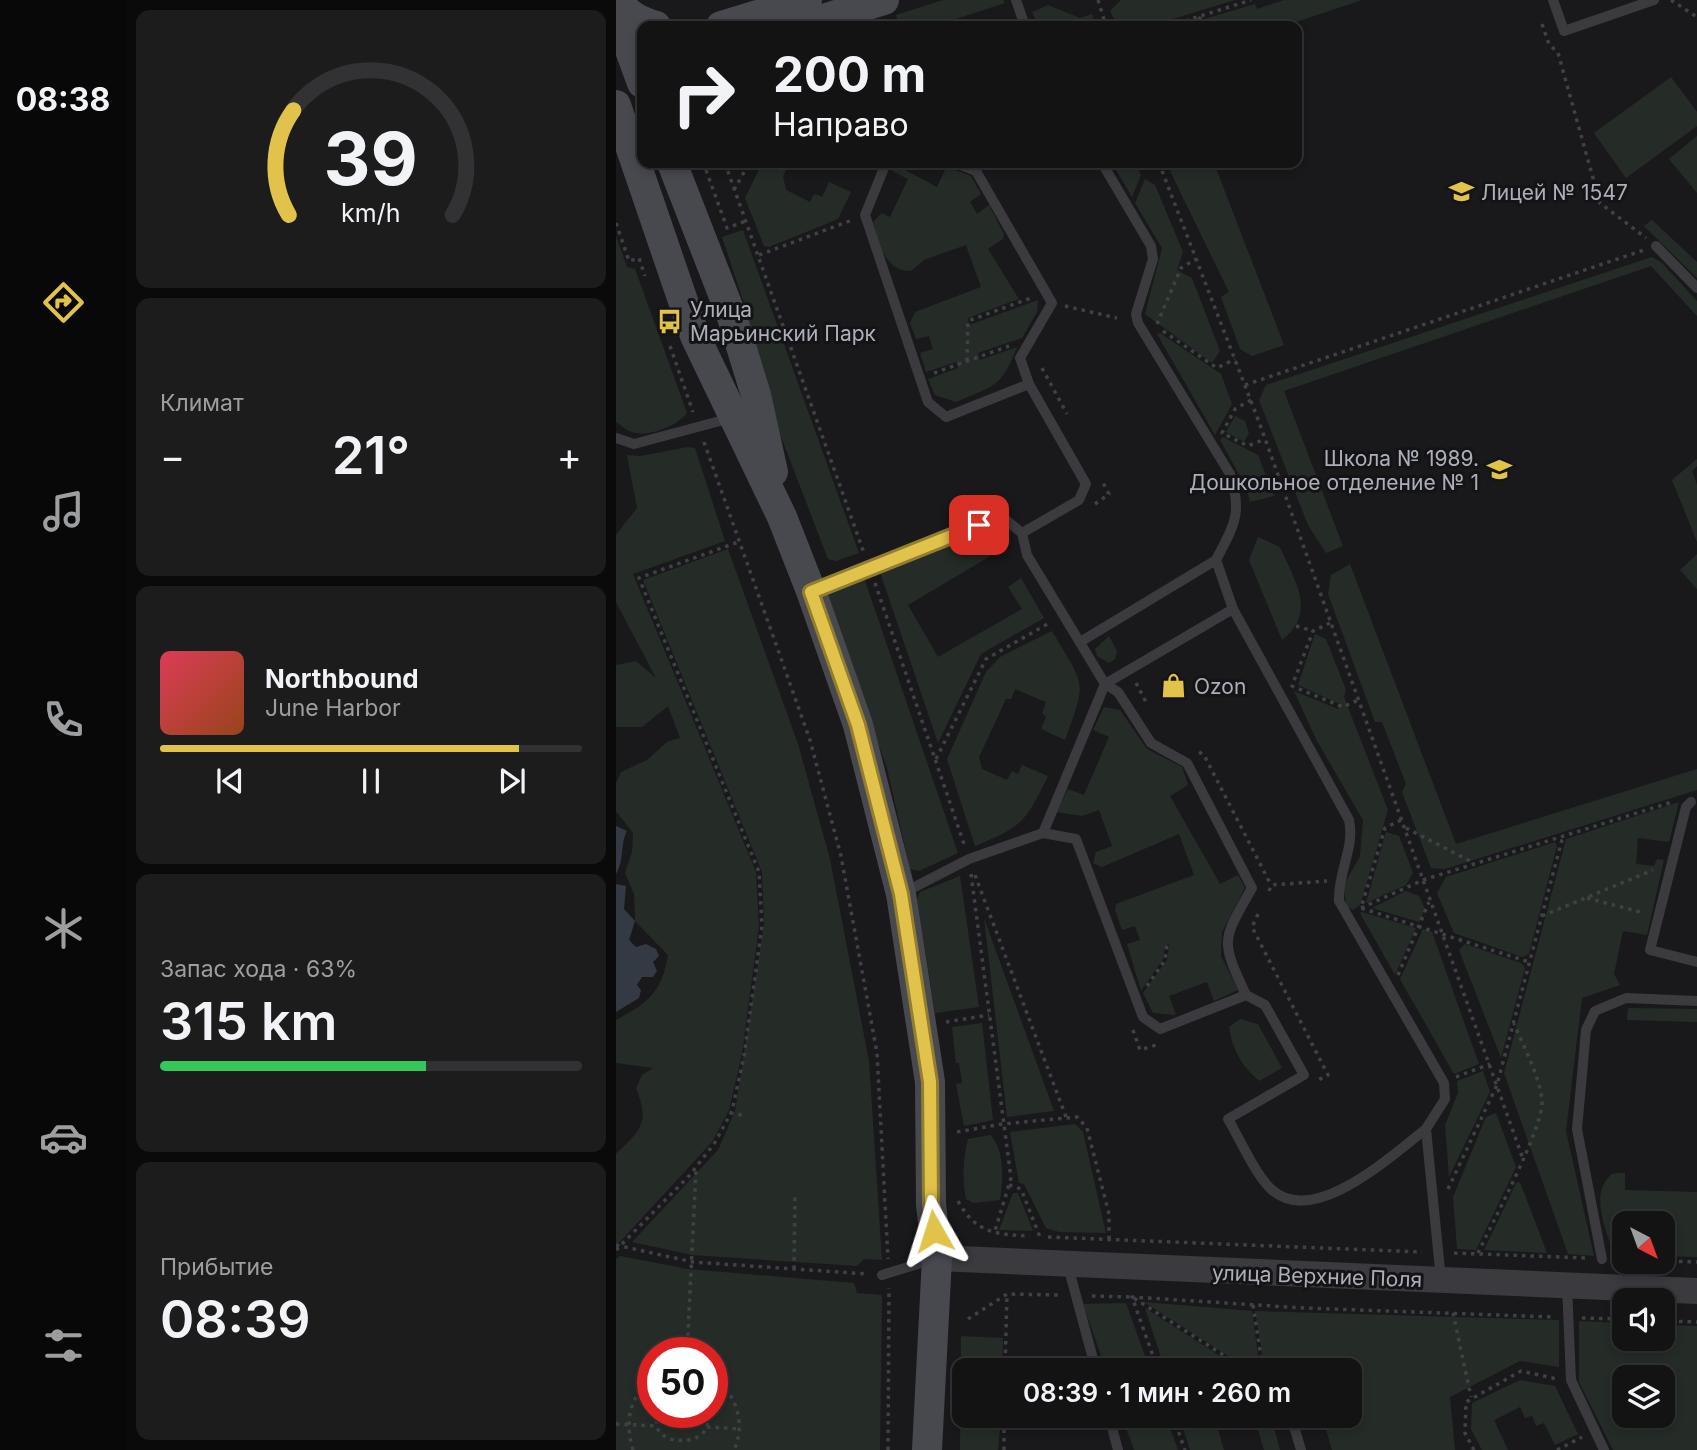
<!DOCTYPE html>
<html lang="ru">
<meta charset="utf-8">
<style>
:root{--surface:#131314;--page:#1c1c1d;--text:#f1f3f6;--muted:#9d9ea0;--line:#323234;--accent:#e1c24a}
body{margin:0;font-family:Inter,sans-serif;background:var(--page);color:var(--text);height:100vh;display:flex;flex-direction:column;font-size:26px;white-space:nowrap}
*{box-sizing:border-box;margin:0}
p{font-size:23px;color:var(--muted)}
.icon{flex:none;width:38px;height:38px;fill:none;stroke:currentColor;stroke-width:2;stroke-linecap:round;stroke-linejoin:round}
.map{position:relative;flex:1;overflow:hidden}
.side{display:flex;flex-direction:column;gap:10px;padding:10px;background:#0a0a0b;width:490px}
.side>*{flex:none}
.top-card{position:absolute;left:21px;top:21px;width:665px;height:147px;border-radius:14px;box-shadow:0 4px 10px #0003,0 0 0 2px var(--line);background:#131314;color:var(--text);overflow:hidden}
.needle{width:46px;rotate:139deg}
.controls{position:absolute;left:996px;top:1211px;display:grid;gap:14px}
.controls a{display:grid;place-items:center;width:63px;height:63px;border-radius:14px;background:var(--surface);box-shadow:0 4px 10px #0003,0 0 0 2px var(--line);font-size:35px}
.speed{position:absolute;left:21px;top:1337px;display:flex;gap:14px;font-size:35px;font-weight:700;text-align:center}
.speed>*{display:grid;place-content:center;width:91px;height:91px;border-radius:50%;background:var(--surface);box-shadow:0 4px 10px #0003,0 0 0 2px var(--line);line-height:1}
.speed .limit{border:10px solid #d22;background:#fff;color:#111}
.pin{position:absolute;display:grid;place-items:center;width:60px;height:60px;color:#fff;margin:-30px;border-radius:14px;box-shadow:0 4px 10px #0006}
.me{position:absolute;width:77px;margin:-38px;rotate:354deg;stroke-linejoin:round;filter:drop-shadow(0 0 5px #0008)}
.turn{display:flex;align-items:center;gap:24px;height:147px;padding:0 21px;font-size:32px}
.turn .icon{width:91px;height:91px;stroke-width:2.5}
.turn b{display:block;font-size:49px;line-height:60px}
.big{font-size:52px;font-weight:600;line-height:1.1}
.side .tile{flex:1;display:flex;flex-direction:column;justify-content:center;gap:10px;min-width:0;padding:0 24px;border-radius:14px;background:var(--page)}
.side .dial{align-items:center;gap:0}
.dial svg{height:182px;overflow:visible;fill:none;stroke:var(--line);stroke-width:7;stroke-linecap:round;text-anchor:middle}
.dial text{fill:var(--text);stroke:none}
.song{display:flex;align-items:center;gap:21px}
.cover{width:84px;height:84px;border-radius:10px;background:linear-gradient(135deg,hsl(350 70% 55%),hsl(20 70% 35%))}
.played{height:7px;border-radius:4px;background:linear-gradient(90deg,var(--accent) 85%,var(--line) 85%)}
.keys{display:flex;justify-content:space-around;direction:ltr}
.heat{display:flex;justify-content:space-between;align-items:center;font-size:38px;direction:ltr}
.charge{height:10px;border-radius:5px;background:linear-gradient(90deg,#34c759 63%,var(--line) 0)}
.trip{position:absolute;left:336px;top:1358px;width:410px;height:70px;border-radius:14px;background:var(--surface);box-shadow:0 4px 10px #0003,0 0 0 2px var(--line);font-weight:600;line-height:70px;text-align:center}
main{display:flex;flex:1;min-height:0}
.tab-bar{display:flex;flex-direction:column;width:126px;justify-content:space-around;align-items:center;background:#080808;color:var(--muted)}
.tab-bar .icon{width:49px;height:49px}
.tab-bar .on{color:var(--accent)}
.tab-bar b{font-size:32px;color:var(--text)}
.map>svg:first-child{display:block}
</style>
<main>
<nav class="tab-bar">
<b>08:38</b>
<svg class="icon on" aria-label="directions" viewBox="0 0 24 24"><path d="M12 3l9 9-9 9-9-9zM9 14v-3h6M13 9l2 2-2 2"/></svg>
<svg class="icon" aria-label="music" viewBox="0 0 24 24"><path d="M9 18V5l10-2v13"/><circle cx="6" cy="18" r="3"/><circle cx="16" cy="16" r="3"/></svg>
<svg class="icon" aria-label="phone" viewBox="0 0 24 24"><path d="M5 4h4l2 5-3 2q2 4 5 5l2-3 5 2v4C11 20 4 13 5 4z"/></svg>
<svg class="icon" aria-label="climate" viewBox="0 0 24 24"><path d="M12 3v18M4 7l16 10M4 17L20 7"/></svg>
<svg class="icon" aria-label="car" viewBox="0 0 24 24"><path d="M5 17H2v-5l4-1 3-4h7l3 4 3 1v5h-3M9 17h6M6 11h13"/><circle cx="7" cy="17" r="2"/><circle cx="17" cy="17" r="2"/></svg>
<svg class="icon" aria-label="filters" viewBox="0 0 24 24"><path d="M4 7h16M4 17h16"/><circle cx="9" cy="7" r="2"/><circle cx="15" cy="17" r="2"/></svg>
</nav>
<section class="side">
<div class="tile dial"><svg viewBox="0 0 100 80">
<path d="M14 69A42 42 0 1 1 86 69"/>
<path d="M14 69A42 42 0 0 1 16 23" stroke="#e1c24a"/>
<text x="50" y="56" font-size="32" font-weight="700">39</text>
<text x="50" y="72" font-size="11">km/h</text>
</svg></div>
<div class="tile"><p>Климат</p>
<div class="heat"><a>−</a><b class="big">21°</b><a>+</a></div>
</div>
<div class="tile">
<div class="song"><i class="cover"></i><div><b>Northbound</b><p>June Harbor</p></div></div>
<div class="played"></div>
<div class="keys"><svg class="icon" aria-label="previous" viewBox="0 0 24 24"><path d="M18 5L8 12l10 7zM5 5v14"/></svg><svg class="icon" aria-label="pause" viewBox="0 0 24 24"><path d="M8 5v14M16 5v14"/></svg><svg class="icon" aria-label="next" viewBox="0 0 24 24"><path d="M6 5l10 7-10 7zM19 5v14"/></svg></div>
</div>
<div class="tile"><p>Запас хода · 63%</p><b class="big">315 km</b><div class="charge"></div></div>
<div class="tile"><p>Прибытие</p><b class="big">08:39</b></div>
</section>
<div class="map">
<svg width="1081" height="1450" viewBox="0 0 1081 1450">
<rect width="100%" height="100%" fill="#19191b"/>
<!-- green -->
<g fill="#252c27" fill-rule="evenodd">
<polygon points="327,0 387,0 389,3 318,26 283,26 280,15"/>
<polygon points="505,0 619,0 534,26 510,26 508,21 499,21 494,11"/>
<polygon points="668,0 746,0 668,26 581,26 585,20 639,4 641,9"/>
<polygon points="432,5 464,18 476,14 479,26 422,26 416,12"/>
<polygon points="1055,77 1081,112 1081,126 1010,178 978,133"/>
<polygon points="1081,136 1081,193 1053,159"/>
<polygon points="146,163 174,163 167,176 170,190 194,202 198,194 206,197 213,182 235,192 222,219 153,247 148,246 129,198"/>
<path d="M278,163h14l-3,7 32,17 8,-17 5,-2 21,8 10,18 -11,8 7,12 12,-9 15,29 -1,5 -15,10 31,50 -51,19 1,7 69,-25 -1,12 -15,26 -44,15 2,7 37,-13c-16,41 -22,38 -61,55l-21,-7 -7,-16 30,-11 -2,-6 -30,10 -6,-19 13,-4 -4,-13 -13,3 -6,-16 5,-11 66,-25 -15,-42 -42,15 -13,11c-27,0 -31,-27 -38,-49l9,-9 8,4 18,-38 -16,-8z"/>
<polygon points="496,163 519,163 525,175 516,197"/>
<polygon points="561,163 598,163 668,345 636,356 624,349 605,297 613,292 554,171 562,167"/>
<polygon points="529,179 539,185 567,252 561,270 576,278 604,351 596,363 529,314 546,248 519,203"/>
<polygon points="1036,220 1081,262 1081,278 1028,226"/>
<polygon points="127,230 243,553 220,561 212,559 144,382 129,306 106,237"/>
<path d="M0,236l11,31 8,2 52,144c-9,12 -35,23 -51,20 -8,-1 -14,-7 -20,-11z"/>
<polygon points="1036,257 1045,262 1081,301 1081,316 1035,266 668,391 727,546 710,553 692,525 643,400 650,385"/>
<polygon points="544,333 605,374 616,404 599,435 541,334"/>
<polygon points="619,416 629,421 633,433 628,442 610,432"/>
<polygon points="607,437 642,455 658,496 634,502 630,487 604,440"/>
<path d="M72,447l7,1 30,93 -92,33 123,298 3,54 -17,128 -13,56 -17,32 -96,104v-92c25,-24 34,-31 20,-66l6,-13 11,-7 -37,-5v-43c32,-17 46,-28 52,-65l-33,-34 -1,-27 -9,-21 7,-21 1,-19 -17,-22v-28l5,-11 26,-12 20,-18 13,-4 -12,-32 -26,21h-26v-62l20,-4 20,17 -40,-76v-67l21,-27 -10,-53 13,1z"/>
<polygon points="1081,459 1081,466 1076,471 1081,485 1081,542 1056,480"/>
<polygon points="378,528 388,548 292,605 322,657 406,609 392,587 405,578 428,618 365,654 322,743 264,572"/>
<path d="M642,537l22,10c14,33 38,65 2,93l-33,-80z"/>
<polygon points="112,549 182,744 214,859 253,1061 266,1260 248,1259 241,1266 76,1255 16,1242 102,1150 119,1111 148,924 146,872 27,580"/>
<polygon points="1081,554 1081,589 1064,570"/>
<polygon points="734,564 840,844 1081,769 1081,790 829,869 815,868 786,792 790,784 766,722 759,722 712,594 715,575"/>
<polygon points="248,578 342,853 303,871 294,869 271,768 211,601 213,593"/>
<path d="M436,631c32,55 36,47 13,109l-24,-11 5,-12 -4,-4 4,-11 -31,-13 -4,10h-5l-27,58 3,12 25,11 5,-9 6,3 4,-9 26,11c-23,46 -24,50 -73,70l-28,-87 39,-87 14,-15z"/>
<polygon points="699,634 710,639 730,690 728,697 772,810 744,905 737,910 730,906 728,885 744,856 747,820 701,741 678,691 722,709 724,704 682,685"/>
<polygon points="493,636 501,651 499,659 493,663 481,656 479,649"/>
<polygon points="488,707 504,710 531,749 566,767 572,785 554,796 604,884 622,875 629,888 606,932 605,956 622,990 598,1001 591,982 553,996 560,1015 537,1013 527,993 551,960 553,944 549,946 547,959 525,991 511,944 524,940 519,926 506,930 499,910 500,904 578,875 563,834 486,867 477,863 480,852 496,846 483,810 466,816 440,812 452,789 468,795 493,737 477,730"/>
<polygon points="1063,802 1053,842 1022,838 1020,864 1038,866 1041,859 1048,860 1031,935 1007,931 998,974 1004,985 966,998 950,1131 978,1256 952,1254 888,1073 950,839"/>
<polygon points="770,832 783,836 797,873 790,885 750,903"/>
<polygon points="939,842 941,846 913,954 906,957 838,933 821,893 830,877"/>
<polygon points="344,876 363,1007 319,1013 301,900 304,892"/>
<polygon points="790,891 803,896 809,909 803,922 756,908"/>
<polygon points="746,912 800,928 779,975 744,913"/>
<polygon points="368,918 438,1111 391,1117"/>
<polygon points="807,929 816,932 863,1064 838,1074 784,979"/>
<polygon points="849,944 905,963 909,968 885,1058 843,950"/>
<polygon points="1012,1008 1081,1009 1081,1022 1011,1020"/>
<path d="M624,1019l18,5 24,44 -23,13c-17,-15 -27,-31 -30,-54z"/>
<polygon points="366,1023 377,1120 348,1126 340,1084 346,1083 343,1063 340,1063 336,1027"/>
<polygon points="867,1071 874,1092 833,1177 829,1125 842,1093 841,1081"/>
<polygon points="880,1113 900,1167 860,1250 841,1249 837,1197 870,1117"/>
<polygon points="459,1124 467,1132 490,1233 443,1232 430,1228 408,1184 403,1183 394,1132"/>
<path d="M374,1135c15,14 13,46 10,65l-26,3 -8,-4c-4,-19 -3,-41 2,-60z"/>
<path d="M1003,1173h6v17l72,2v65l-34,-1 -1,-33h-38v32h-10c-7,-24 -26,-62 -2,-81z"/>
<polygon points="904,1182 931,1253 868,1250 900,1183"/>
<polygon points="397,1193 402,1193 417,1231 383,1230"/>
<path d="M4,1256l68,13 166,14 3,10 25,2 -2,155h-264v-191zM37,1353h59v59h-59z"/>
<polygon points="528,1302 636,1311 644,1370 634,1370"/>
<polygon points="510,1303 534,1370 490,1370 467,1304"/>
<polygon points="529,1308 626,1370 549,1370"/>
<polygon points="639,1311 943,1320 943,1367 904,1361 834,1397 839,1450 716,1450 706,1416 733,1416 733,1370 649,1370"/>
<path d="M963,1321l45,2v16h38l1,-14 34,1v124h-84l-34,-68zM1046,1377v39h-38v-39z"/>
<polygon points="345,1336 387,1338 386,1370 348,1370 348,1416 385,1416 382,1450 344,1450"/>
<polygon points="904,1380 939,1386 962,1434 939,1445 928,1423 920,1426 916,1416 909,1418 904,1407 878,1420 892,1450 866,1450 855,1429 856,1403"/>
<polygon points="506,1416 550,1416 562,1450 518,1450"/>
<polygon points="563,1416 623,1416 600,1422 608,1450 574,1450"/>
<polygon points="638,1416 655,1416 664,1450 648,1450"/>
</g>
<!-- water -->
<g fill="#333a43">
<path d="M0,826l11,5c-7,12 -2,28 -11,43z"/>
<polygon points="0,884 10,886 8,909 19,921 13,940 20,947 30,944 40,949 43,956 37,962 41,971 37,977 26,977 21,985 25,990 23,998 0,1012"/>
</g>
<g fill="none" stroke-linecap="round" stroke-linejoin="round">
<!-- path -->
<g stroke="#404146" stroke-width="3.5" stroke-dasharray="3.5 5" stroke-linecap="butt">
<polyline points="482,0 490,26"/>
<polyline points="1055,0 1081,17"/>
<polyline points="926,24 933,44 942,53 984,203 1030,238"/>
<polyline points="553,26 635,0"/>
<polyline points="577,26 585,17"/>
<polyline points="109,163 248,553"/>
<polyline points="543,163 643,422 907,1159"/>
<polyline points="90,170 111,228 130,221"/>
<polyline points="118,190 133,163"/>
<polyline points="0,223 13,261 23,258 29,276"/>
<polyline points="143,255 236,220"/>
<polyline points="449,306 501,318"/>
<polyline points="541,324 565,268 580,259"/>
<polyline points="547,331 601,368 619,359"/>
<polyline points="54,346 77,412"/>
<polyline points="351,361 352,321 415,298"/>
<polyline points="426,368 451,414"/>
<polyline points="318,373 393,346"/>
<polyline points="629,385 1028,250"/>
<polyline points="635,400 619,409 606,433 632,446 649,439"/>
<polyline points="88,442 194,740 225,856 261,1053 272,1259"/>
<polyline points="479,504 493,494 485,479"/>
<polyline points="259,583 348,844"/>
<polyline points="714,623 697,631 676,686 727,707 742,700"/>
<polyline points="680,626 697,631"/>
<polyline points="520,683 531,704"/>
<polyline points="583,752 588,755 655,885"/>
<polyline points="320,759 370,659 435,622"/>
<polyline points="785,820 769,828 745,908 913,962"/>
<polyline points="790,828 858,863"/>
<polyline points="355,874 395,1178 378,1234"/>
<polyline points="359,875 450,1117"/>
<polyline points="653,891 655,885 711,881"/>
<polyline points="971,898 1028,913"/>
<polyline points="745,908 807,880 1056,802"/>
<polyline points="642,914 636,927 712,1075 702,1080"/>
<polyline points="926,916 1037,870"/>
<polyline points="782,975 813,902"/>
<polyline points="531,986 549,960 551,944"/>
<polyline points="330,1022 373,1015"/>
<polyline points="517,1030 524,1050 540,1045"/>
<polyline points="840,1077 874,1064"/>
<polyline points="114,1113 131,1116"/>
<polyline points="341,1132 386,1124 461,1117 471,1128 493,1214 493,1239"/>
<polyline points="393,1185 405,1189 424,1237"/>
<polyline points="832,1189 881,1085 947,836"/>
<path d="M342,1201c18,33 38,33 72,35"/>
<polyline points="432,1237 806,1252"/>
<polyline points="0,1245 77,1262 251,1274"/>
<polyline points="0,1250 73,1176 98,1144 116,1111 128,1056 146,926 143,872 23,578 125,541"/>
<polyline points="838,1253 970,1258"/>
<path d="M862,1253c13,-28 67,-128 64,-153 -3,-25 -18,-53 -28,-76"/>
<polyline points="1046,1261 1081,1262"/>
<polyline points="178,1269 179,1195"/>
<polyline points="476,1296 516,1297 631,1370"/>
<polyline points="637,1305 647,1370"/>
<polyline points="837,1313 855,1397"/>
<polyline points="966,1318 1008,1319"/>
<polyline points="352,1319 391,1294 444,1295"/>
<polyline points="1046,1321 1081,1322"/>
<polyline points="71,1353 80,1170"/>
<polyline points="389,1370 391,1294"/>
<polyline points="542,1370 516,1297 688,1308 937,1317"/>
<path d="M96,1378c25,14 34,47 22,72"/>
<path d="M44,1412c-21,38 64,38 44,0"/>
<polyline points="557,1416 569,1450"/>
<polyline points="0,1424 41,1426"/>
<polyline points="91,1427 123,1429"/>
<path d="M17,1450c-8,-27 -5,-53 20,-71"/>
<polyline points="272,1450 273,1288"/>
<polyline points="388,1450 388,1416"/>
<polyline points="858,1450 849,1433 850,1402 905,1371 937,1378 939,1382"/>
<polyline points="941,1450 966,1437"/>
</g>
<!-- service -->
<g stroke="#3a3a3f" stroke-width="10">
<polyline points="400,0 409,26"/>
<polyline points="937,0 948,31 1038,0"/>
<polyline points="270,163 249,215 312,402 330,417 413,384"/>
<polyline points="340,163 360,171 436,303 404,358 413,384 470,484 463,500 406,533"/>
<path d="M486,163l49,83 2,13 -17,55 2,9 92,151c13,40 4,51 -14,86l17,49 116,211c6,29 -11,50 -10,81l105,182 1,16 -19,30 15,151"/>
<polyline points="1040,246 1081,288"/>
<polyline points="0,438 18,444 115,418"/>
<polyline points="198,590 385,516 406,533 411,555 489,684 427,833 353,859 287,893"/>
<polyline points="464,642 600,560"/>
<polyline points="1075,802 1070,807 1034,950 1081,962"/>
<path d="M427,833l33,6 67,178 17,12 86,-34c-26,-56 -24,-54 6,-107l-65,-125 -36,-20 -33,-51 -13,-8 128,-75"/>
<path d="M630,995l19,10 39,70 -76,44c12,20 27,55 43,70 42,40 121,-34 155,-60"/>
<polyline points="986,1259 961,1129 970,1030 979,1011 1010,998 1081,1001"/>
<polyline points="452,1266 480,1370"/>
<polyline points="266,1275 318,1259"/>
<polyline points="951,1286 955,1380 988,1450"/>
<polyline points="493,1416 502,1450"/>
<polyline points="675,1416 685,1450"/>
</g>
<!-- tertiary -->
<polyline stroke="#3a3a3f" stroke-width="26" points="321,1258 1081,1291"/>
<!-- secondary -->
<g stroke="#48494f" stroke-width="30">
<path d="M2,0c9,15 21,21 38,26"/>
<polyline points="0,12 26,83"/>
<polyline points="105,26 191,0"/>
<polyline points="185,26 268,0"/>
<polyline points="0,105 79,336 166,517 195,591 242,725 285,894 314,1082 315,1204 321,1258 311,1450"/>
<polyline points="56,163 116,317 140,395 157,472"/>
</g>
</g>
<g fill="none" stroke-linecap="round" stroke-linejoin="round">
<defs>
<polyline id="route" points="318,1231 315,1203 314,1082 285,894 242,725 195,592 363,525"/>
</defs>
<!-- route casing -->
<use href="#route" stroke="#927e30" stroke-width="18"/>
<!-- route -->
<use href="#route" stroke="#e1c24a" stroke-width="12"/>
</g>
<!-- icons -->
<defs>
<symbol id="school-bare" viewBox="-9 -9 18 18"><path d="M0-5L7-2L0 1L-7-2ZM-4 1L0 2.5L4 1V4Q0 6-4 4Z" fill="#e1c24a" stroke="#141416" stroke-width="2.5" paint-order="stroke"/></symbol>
<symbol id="bus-bare" viewBox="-9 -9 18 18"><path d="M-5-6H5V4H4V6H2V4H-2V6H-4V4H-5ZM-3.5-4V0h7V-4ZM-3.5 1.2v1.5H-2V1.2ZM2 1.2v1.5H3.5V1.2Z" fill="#e1c24a" stroke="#141416" stroke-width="2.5" paint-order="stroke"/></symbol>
<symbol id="shop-bare" viewBox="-9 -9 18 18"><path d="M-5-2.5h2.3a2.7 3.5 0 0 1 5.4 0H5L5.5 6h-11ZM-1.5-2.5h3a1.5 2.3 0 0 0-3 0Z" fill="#e1c24a" stroke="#141416" stroke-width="2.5" paint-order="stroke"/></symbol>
</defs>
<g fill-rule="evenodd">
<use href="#school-bare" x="828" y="174" width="35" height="35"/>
<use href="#bus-bare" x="36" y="304" width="35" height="35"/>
<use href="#school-bare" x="866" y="452" width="35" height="35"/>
<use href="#shop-bare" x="540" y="668" width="35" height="35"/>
</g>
<g text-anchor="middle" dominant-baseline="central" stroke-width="6" stroke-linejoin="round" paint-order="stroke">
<!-- poi labels -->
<g font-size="21" fill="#acafb9" stroke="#141416" text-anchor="start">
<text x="865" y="192">Лицей № 1547</text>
<text x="74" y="309">Улица<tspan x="74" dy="24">Марьинский Парк</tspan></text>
<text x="863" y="458" text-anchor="end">Школа № 1989.<tspan x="863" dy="24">Дошкольное отделение № 1</tspan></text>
<text x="578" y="686">Ozon</text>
</g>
<!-- street labels -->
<g font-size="21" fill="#acafb9" stroke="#141416">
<text transform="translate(701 1276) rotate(2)">улица Верхние Поля</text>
</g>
</g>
</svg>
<div class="controls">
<a><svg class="needle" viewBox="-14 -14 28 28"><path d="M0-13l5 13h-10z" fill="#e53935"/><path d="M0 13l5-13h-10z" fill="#9d9ea0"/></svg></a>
<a><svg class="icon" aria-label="sound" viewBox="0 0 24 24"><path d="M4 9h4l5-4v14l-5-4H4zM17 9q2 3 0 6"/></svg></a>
<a><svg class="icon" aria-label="layers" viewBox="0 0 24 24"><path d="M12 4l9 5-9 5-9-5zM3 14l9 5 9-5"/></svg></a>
</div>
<div class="speed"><div class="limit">50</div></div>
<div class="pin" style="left:363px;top:525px;background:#d93025"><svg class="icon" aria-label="arrive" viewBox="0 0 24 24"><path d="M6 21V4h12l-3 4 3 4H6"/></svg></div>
<svg class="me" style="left:318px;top:1231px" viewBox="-20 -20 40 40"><path d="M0-17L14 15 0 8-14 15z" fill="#e1c24a" stroke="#fff" stroke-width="4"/></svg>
<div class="trip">08:39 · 1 мин · 260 m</div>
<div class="top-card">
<div class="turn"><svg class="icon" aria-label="right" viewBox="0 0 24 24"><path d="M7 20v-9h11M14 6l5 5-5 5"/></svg><div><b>200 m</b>Направо</div></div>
</div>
</div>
</main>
